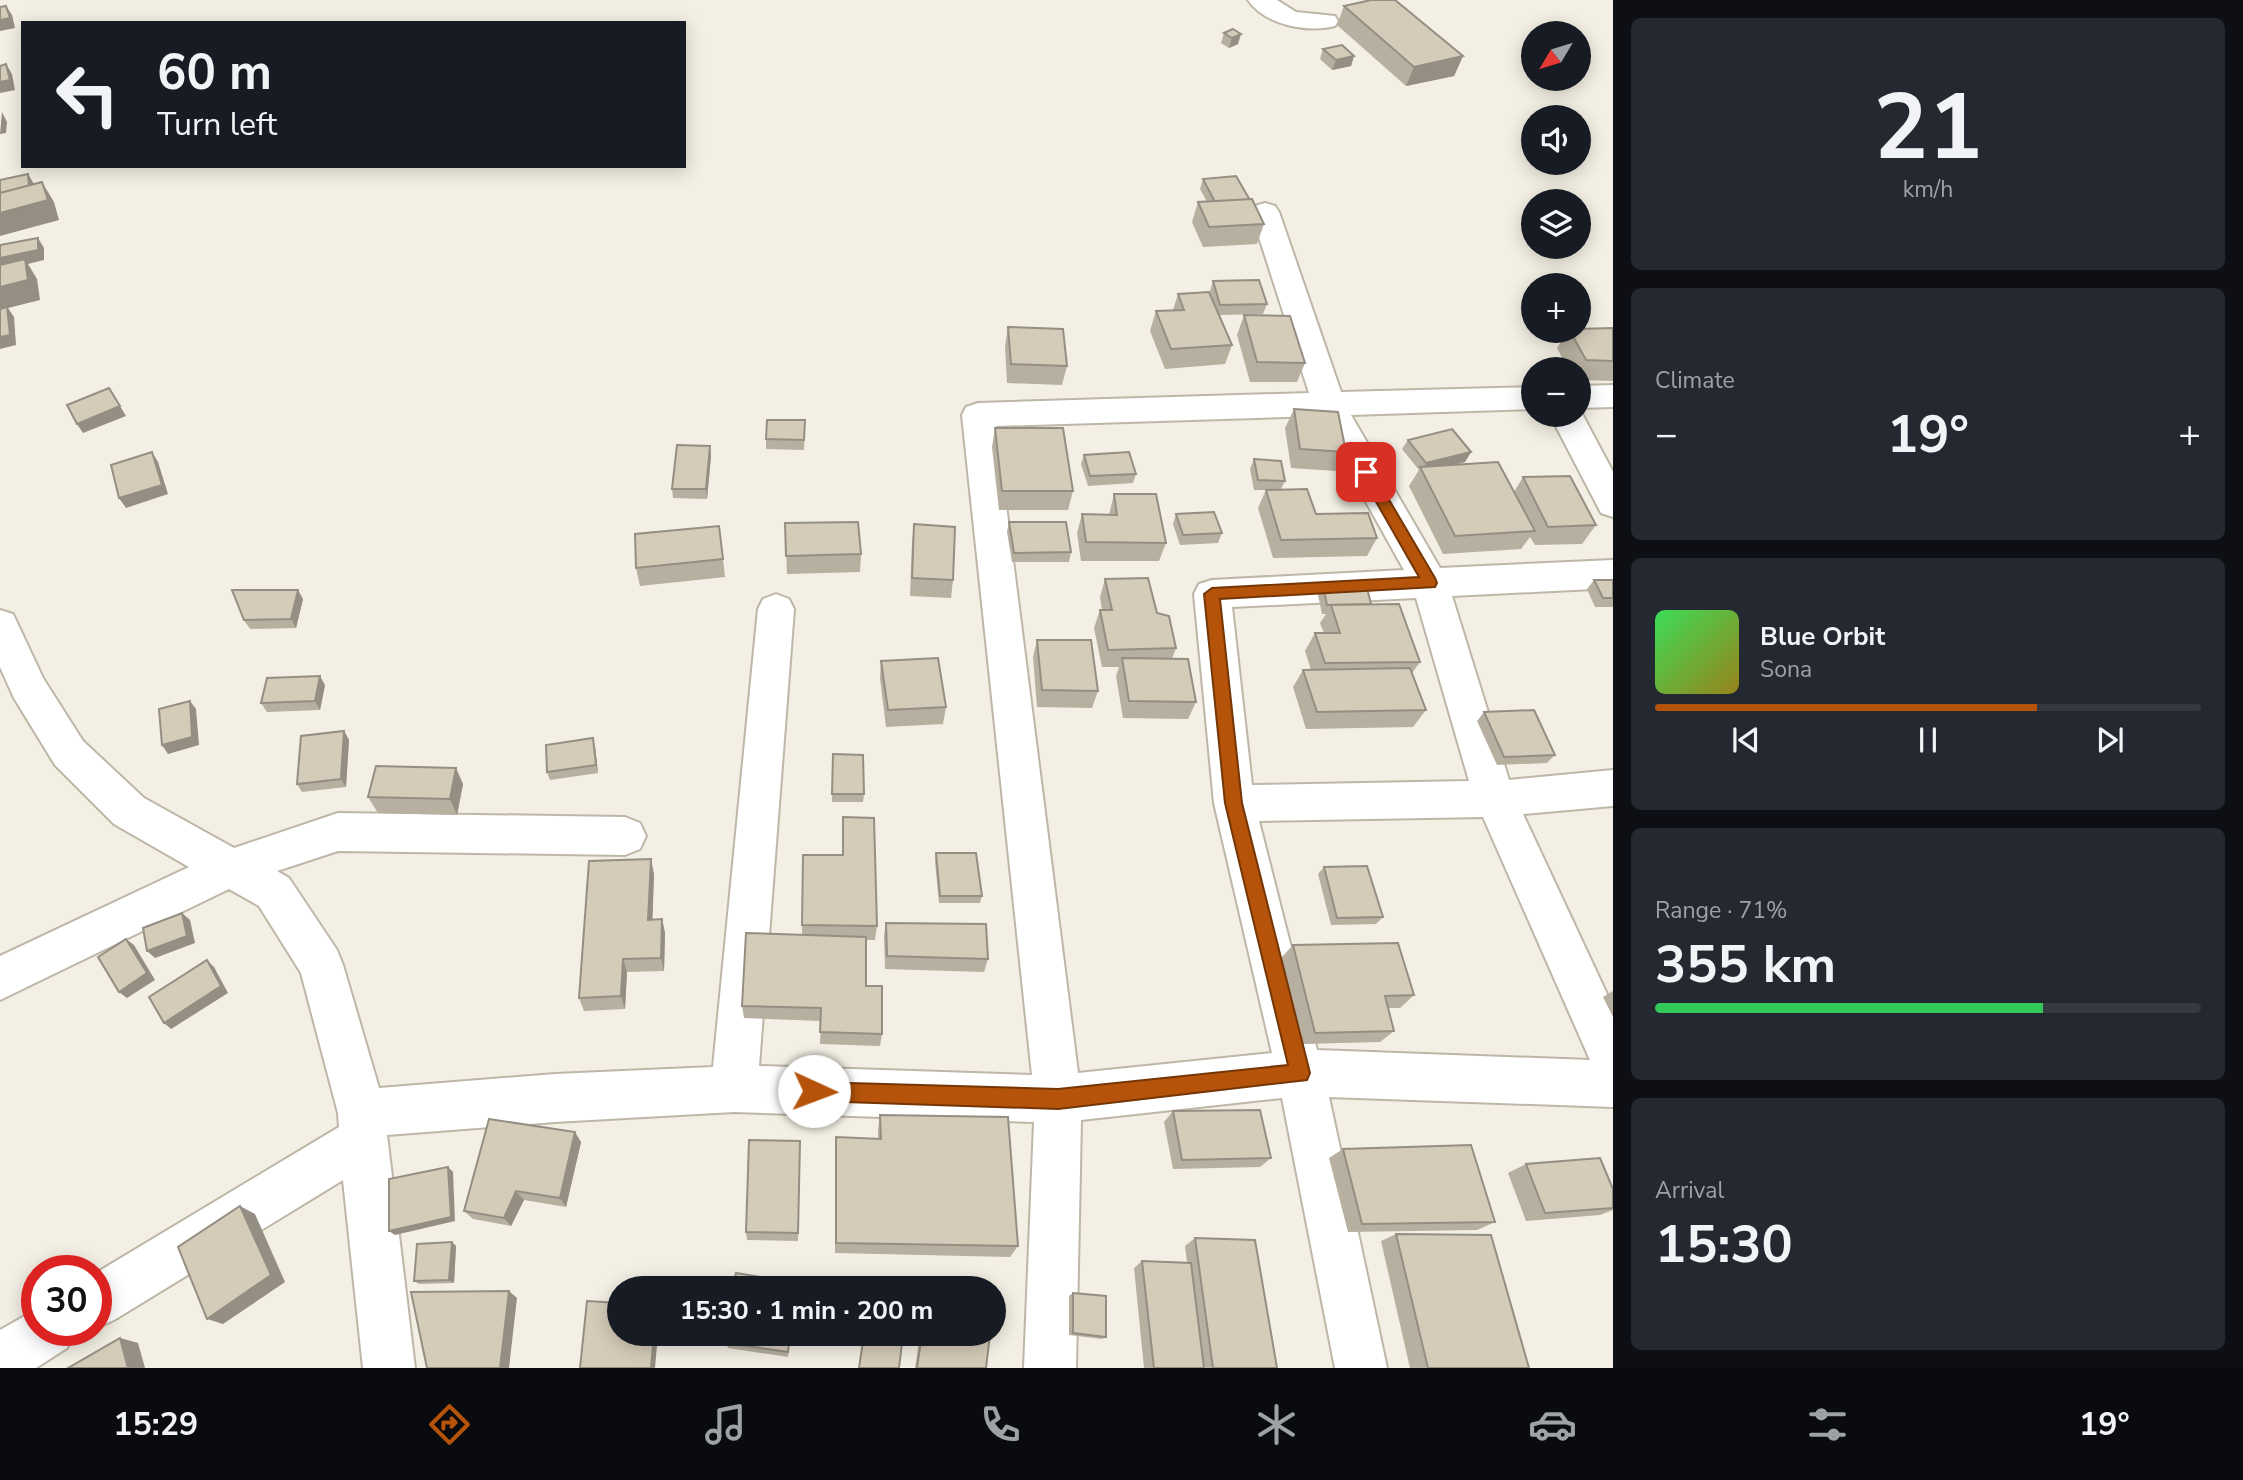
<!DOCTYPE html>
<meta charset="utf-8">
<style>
:root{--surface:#171b24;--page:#242831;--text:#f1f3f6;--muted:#9ea1a6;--line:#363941;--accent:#b45309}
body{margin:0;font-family:"Nunito Sans",sans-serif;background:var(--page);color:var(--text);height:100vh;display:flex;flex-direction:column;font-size:26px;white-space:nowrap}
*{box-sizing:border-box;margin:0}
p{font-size:23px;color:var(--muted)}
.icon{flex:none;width:38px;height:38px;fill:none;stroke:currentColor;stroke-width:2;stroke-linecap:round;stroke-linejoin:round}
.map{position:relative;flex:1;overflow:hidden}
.sheet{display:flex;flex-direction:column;gap:18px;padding:18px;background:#0d0f14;width:630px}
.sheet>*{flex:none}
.hud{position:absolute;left:21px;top:21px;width:665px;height:147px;border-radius:0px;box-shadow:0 4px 18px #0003;background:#171b24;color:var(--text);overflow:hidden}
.needle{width:46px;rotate:232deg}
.controls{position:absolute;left:1521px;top:21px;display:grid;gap:14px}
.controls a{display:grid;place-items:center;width:70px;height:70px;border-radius:50%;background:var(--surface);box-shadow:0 4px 18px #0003;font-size:35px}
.speed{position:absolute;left:21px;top:1255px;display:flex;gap:14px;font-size:35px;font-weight:700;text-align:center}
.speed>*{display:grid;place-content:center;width:91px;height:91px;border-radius:50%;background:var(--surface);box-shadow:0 4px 18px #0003;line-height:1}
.speed .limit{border:10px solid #d22;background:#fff;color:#111}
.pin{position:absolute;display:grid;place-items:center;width:60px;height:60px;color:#fff;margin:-30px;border-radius:14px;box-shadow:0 4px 10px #0006}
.me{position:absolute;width:77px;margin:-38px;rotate:92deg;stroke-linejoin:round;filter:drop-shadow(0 0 5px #0008)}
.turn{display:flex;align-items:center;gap:24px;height:147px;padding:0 21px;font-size:32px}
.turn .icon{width:91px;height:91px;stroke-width:2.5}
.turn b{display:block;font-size:49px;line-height:60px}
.big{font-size:52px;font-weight:700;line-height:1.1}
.sheet .tile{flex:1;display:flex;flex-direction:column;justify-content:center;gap:10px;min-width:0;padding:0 24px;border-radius:10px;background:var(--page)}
.sheet .dial{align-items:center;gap:0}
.dial b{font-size:91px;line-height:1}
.song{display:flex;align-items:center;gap:21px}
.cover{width:84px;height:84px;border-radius:10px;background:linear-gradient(135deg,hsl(130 70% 55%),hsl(50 70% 35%))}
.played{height:7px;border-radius:4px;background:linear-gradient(90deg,var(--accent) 70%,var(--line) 70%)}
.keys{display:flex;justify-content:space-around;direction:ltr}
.heat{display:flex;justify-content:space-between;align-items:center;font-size:38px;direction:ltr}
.charge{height:10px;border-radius:5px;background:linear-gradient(90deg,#34c759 71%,var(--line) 0)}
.trip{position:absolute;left:607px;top:1276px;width:399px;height:70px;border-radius:35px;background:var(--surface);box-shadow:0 4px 18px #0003;font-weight:700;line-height:70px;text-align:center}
.menu{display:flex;height:112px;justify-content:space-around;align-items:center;background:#090b0e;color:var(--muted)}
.menu .icon{width:49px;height:49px}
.menu .selected{color:var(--accent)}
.menu b{font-size:32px;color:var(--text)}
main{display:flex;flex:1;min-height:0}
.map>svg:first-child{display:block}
</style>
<main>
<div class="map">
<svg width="1613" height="1368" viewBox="0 0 1613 1368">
<rect width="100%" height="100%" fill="#f3efe4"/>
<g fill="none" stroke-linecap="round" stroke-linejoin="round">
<defs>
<g id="minor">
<path d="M1248,0h29l19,12 39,4 3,5 -3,5c-28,7 -70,-1 -87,-26z"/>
<path d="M1265,203l10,3 4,6 62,180 192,-5v22l-182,6 89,153 173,-8v28l-161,8 57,184 104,-10v36l-90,8 90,193v100l-284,-10 58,271h-52l-53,-270 -201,22 -5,248h-52l10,-246 -300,-10 -179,10 -168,13 28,233h-52l-20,-188 -229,140 -18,8v-55l243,-146 -1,-14 -37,-140 -42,-67 -30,-17 -229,111v-44l189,-89 -75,-43 -59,-59 -41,-67 -14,-31v-57l13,4 30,64 40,63 61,57 90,50 104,-35 287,4 15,6 6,13 -6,13 -15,6 -287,-4 -61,20 12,7 48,72 6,15 36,123 176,-14 158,-7 45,-458 5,-10 13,-5 13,5 5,10 -35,457 273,9 -70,-660 4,-8 12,-4 331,-10 -58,-181 4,-6zM1318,416l86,154 -192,10 -13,4 -5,10 20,209 58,250 -194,20 -82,-647zM1416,598l53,183 -217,4 -20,-178zM1483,817l107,243 -273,-10 -58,-229z"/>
<polygon points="1613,385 1613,407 1579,408 1613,472 1613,517 1601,513 1550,415 1578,415 1578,386"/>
<polygon points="37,1309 37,1330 75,1330 67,1348 36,1368 0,1368 0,1330"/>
</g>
</defs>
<!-- minor casing -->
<use href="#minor" stroke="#beb7a7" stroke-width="4"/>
<!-- minor -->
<use href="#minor" fill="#fff" fill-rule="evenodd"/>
</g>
<!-- wall -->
<g fill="#b7af9f">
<polygon points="1344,6 1463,56 1454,76 1406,86 1337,25"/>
<polygon points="1233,29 1238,44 1229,48 1221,43 1224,33"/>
<polygon points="1323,49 1354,56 1351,66 1332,70 1320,59"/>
<polygon points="1203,179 1264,224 1257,244 1203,247 1192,222 1198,202 1207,202 1200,189"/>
<polygon points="1213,281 1267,304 1263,314 1219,315 1232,345 1225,364 1165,369 1150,331 1156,311 1173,310 1178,294 1212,298 1210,291"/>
<polygon points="1244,315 1305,363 1297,382 1250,382 1237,335"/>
<polygon points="1008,327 1067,366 1062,385 1007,383 1005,346"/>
<polygon points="1613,328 1613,381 1578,380 1578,369 1568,369 1557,348 1568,331"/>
<polygon points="1294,409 1346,452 1336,471 1291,468 1285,428"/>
<polygon points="805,420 804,450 766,449 766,439"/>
<polygon points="995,428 1073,491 1068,510 999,510 992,447"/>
<polygon points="1408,440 1471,452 1465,462 1453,465 1514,492 1523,477 1596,525 1582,544 1535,545 1530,537 1521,549 1443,554 1409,486 1419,470 1402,449"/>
<polygon points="1084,455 1136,474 1133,483 1088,486 1081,464"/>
<polygon points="711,456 707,499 673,498 672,489"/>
<polygon points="1254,459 1285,481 1281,489 1316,514 1377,538 1367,556 1273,558 1258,508 1266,490 1254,490 1250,469"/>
<polygon points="1114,494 1166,543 1159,561 1081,561 1077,533 1082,514 1109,515"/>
<polygon points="1176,514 1222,533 1218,543 1180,545 1173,524"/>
<polygon points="1009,522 1071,552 1069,562 1012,562 1007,532"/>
<polygon points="785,523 861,554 860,572 787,574"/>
<polygon points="914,524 953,580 951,598 910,596 912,543"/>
<polygon points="723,559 725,577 640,586 636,568"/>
<polygon points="1105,579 1157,613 1176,648 1172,659 1196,702 1188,719 1123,718 1116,676 1119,667 1102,667 1094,628 1100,610 1102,610 1100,597"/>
<polygon points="1594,580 1613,580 1613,607 1595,607 1587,589"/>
<polygon points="1323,586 1371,604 1420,662 1412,673 1426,710 1413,727 1306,729 1293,687 1303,670 1311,670 1305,651 1315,633 1324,633 1320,623 1326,614 1322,614 1318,595"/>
<polygon points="303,599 296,628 250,629 244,620"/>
<polygon points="1037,640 1098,691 1092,708 1037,707 1033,657"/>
<polygon points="881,661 946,707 943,724 886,727 880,678"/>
<polygon points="325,685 320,710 267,712 261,703"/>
<polygon points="1484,712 1555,755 1547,763 1497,765 1477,721"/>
<polygon points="344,731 349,740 346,787 302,792 297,784"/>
<polygon points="595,747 598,773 550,780 547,772"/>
<polygon points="833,754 864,794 863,802 832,802"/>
<polygon points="463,784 457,815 378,813 368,797"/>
<polygon points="843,817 877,926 875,940 866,940 866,986 882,1034 880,1046 820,1044 821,1021 744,1018 742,1006 802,935 803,855 842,855"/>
<polygon points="936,853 982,896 980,903 939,903 935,861"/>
<polygon points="1324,867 1383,917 1376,924 1331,925 1318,874"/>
<polygon points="654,874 652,920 662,919 665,933 664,971 627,972 625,1009 584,1011 579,998"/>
<polygon points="886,923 988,959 984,972 885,969 884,936"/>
<polygon points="1293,945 1414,995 1400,1008 1388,1008 1394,1031 1380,1042 1303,1044 1281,958"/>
<polygon points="1613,991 1613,1017 1603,997"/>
<polygon points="1173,1111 1271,1158 1260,1167 1173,1169 1164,1122"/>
<polygon points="880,1115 1018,1246 1010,1257 835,1253 835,1152 836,1137 878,1139 878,1130"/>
<polygon points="800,1141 798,1241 747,1240 746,1232"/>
<polygon points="581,1142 566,1207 524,1200 511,1226 473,1219 464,1211"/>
<polygon points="1343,1149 1495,1222 1477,1230 1348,1232 1329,1158"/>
<polygon points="1526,1164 1613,1189 1613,1210 1600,1215 1526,1221 1508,1173"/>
<polygon points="1396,1234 1529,1368 1410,1368 1381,1241"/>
<polygon points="1195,1238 1277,1368 1144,1368 1134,1268 1142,1261 1187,1262 1185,1246"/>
<polygon points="452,1242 456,1246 454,1283 419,1284 414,1281"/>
<polygon points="1073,1293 1106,1337 1102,1339 1069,1335 1069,1296"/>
<polygon points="791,1334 788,1357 728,1348 726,1343"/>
<polygon points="920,1334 990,1334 986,1368 915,1368"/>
</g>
<!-- shaded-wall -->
<g fill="#958e82">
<polygon points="6,6 12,15 15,28 0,31 0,20"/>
<polygon points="1241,34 1238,44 1229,48 1232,38"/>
<polygon points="1354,56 1351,66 1332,70 1336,60"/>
<polygon points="1463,56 1454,76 1406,86 1414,67"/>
<polygon points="6,64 12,74 15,90 0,93 0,82"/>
<polygon points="2,112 7,122 6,133 0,134"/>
<polygon points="28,174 34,184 36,201 30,191"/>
<polygon points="42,182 54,202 59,220 0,236 0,213"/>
<polygon points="38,238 44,248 44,260 28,264 37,279 40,300 8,308 14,317 16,345 0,349 0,258"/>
<polygon points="109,388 126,416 83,433 77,424"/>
<polygon points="710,446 711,456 707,499 706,489"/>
<polygon points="152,452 158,462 168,494 126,508 119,498"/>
<polygon points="1471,452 1465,462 1423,472 1422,470 1426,463"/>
<polygon points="298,590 303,599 296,628 291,619"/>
<polygon points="320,676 325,685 320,710 315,701"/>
<polygon points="190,701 196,709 199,745 168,754 162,745"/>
<polygon points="344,731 349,740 346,787 341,779"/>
<polygon points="593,738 595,747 598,773 596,765"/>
<polygon points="456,768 463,784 457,815 450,799"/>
<polygon points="651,859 654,874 652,934 648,920"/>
<polygon points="182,913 190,920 195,943 155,958 147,951"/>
<polygon points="662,919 665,933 664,971 661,958"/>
<polygon points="126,939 134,945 155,980 127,998 119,992"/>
<polygon points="623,959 627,972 625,1009 621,996"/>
<polygon points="207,960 214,967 228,993 171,1029 164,1023"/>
<polygon points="575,1132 581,1142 566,1207 560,1198"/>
<polygon points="448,1167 453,1172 455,1221 395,1235 389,1231"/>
<polygon points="516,1191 524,1200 511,1226 504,1218"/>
<polygon points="240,1206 255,1214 285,1282 223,1324 207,1319"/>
<polygon points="452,1242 456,1246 454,1283 449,1280"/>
<polygon points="509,1291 517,1298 509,1368 500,1368"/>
<polygon points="654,1334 658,1334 655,1368 651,1368"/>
<polygon points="120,1338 138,1343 145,1368 128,1368"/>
</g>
<!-- building -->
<g fill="#d5cbb9" stroke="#958e82" stroke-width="2">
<polygon points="1371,0 1395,0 1463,56 1414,67 1344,6"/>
<polygon points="6,6 10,18 0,20 0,7"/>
<polygon points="1233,29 1241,34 1232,38 1224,33"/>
<polygon points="1342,45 1354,56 1336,60 1323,49"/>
<polygon points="6,64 10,80 0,82 0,66"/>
<polygon points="28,174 29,186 0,193 0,180"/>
<polygon points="1236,176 1250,200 1215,202 1203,179"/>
<polygon points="42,182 48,200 0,213 0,193"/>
<polygon points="1252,199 1264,224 1209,227 1198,202"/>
<polygon points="38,238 38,250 0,258 0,245"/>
<polygon points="25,259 28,280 0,287 0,265"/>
<polygon points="1259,280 1267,304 1220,305 1213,281"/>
<polygon points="1209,292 1232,345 1171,349 1156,311 1184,310 1178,294"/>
<polygon points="7,307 10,335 0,337 0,309"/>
<polygon points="1244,315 1290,316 1305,363 1257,362"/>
<polygon points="1008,327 1063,329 1067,366 1011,364"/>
<polygon points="1613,328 1613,361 1586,360 1570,331 1578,331 1578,329"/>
<polygon points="109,388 120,406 77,424 67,405"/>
<polygon points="1294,409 1338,412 1346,452 1300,449"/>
<polygon points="767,420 805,420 804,440 766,439"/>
<polygon points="995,428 1063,428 1073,491 1002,491"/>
<polygon points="1452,429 1471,452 1426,463 1408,440"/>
<polygon points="677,445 710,446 706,489 672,489"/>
<polygon points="152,452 162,485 119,498 111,465"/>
<polygon points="1129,452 1136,474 1090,476 1084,455"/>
<polygon points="1254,459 1281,461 1285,481 1258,480"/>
<polygon points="1498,462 1535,531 1455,536 1420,467"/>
<polygon points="1570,476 1596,525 1548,527 1523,477"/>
<polygon points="1307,489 1316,514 1368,513 1377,538 1281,540 1266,490"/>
<polygon points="1114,494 1156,494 1166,543 1086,542 1082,514 1117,515"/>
<polygon points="1214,512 1222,533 1183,535 1176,514"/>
<polygon points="858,522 861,554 786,556 785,523"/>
<polygon points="1009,522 1066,522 1071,552 1014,553"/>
<polygon points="914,524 955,527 953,580 912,578"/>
<polygon points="719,526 723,559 636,568 635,534"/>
<polygon points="1148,578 1157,613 1169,616 1176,648 1108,650 1100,610 1112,610 1105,579"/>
<polygon points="1594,580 1613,580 1613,598 1603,598"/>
<polygon points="1323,586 1367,588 1371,604 1327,605"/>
<polygon points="232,590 298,590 291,619 244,620"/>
<polygon points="1399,604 1420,662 1325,663 1315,633 1340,633 1331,605"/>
<polygon points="1037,640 1091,640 1098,691 1042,690"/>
<polygon points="938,658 946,707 888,710 881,661"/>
<polygon points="1122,658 1188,659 1196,702 1129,701"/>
<polygon points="1410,668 1426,710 1317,712 1303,670"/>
<polygon points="320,676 315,701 261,703 267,678"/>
<polygon points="190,701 192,737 162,745 159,709"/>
<polygon points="1534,710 1555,755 1504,757 1484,712"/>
<polygon points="344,731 341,779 297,784 301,736"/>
<polygon points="593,738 596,765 547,772 546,745"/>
<polygon points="833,754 863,755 864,794 832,794"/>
<polygon points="376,766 456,768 450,799 368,797"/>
<polygon points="843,817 874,818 877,926 802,925 803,855 843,855"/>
<polygon points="936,853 976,853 982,896 940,896"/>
<polygon points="651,859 648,920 662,919 661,958 623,959 621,996 579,998 589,861"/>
<polygon points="1367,866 1383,917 1337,918 1324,867"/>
<polygon points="182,913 187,936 147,951 143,928"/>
<polygon points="886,923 986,924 988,959 887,956"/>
<polygon points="746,933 866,937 866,986 882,986 882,1034 820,1032 821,1008 742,1006"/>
<polygon points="126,939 147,973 119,992 98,957"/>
<polygon points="1398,943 1414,995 1385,996 1394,1031 1315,1033 1293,945"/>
<polygon points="207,960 221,986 164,1023 149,997"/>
<polygon points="1260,1110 1271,1158 1182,1160 1173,1111"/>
<polygon points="880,1115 1008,1117 1018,1246 836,1243 836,1137 881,1139"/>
<polygon points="489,1119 575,1132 560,1198 516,1191 504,1218 464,1211"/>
<polygon points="749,1140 800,1141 798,1233 746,1232"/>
<polygon points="1471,1145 1495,1222 1362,1224 1343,1149"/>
<polygon points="1600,1158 1613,1189 1613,1208 1545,1213 1526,1164"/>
<polygon points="448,1167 451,1217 389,1231 389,1179"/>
<polygon points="240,1206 271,1275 207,1319 178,1247"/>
<polygon points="1396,1234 1491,1235 1529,1368 1428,1368"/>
<polygon points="1195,1238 1255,1240 1277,1368 1213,1368"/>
<polygon points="452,1242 449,1280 414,1281 417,1244"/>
<polygon points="1142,1261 1191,1263 1204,1368 1154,1368"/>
<polygon points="736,1273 797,1283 796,1288 733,1288"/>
<polygon points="509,1291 500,1368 427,1368 411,1292"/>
<polygon points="1073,1293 1106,1296 1106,1337 1073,1333"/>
<polygon points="587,1301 620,1303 620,1334 654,1334 651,1368 580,1368"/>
<polygon points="727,1334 790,1334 788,1352 726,1343"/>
<polygon points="864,1334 897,1334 903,1335 899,1368 859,1368"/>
<polygon points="922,1334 990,1334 986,1368 917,1368"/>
<polygon points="120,1338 128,1368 68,1368"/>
</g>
<!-- route -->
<polygon fill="#b45309" stroke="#753606" stroke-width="2" points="1366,467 1371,469 1435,578 1437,583 1435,587 1220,599 1242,803 1310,1073 1307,1080 1058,1109 814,1101 808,1098 805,1091 808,1085 814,1082 1058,1089 1288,1065 1225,803 1204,594 1212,588 1419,577 1359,472"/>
</svg>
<div class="controls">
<a><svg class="needle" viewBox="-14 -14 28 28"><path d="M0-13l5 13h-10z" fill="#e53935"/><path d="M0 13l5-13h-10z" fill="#9ea1a6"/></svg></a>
<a><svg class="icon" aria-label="sound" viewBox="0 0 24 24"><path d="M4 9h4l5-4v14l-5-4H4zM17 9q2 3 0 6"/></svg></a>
<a><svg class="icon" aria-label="layers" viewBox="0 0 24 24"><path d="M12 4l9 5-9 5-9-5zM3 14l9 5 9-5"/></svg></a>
<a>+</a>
<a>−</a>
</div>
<div class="speed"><div class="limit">30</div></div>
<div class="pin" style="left:1366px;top:472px;background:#d93025"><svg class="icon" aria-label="arrive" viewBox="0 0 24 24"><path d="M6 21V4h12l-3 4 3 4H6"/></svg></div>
<svg class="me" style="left:814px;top:1091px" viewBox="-20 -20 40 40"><circle r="19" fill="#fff"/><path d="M0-13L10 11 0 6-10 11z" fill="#b45309"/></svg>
<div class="trip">15:30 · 1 min · 200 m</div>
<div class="hud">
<div class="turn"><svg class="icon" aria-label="left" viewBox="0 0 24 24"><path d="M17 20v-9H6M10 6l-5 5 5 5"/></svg><div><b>60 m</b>Turn left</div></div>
</div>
</div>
<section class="sheet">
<div class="tile dial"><b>21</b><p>km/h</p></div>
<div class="tile"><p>Climate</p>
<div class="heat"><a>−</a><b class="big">19°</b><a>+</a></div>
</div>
<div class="tile">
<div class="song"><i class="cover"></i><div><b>Blue Orbit</b><p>Sona</p></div></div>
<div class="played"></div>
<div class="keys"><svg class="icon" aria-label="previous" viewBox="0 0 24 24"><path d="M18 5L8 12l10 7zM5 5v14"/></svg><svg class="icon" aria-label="pause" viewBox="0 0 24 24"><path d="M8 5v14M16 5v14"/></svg><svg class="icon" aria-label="next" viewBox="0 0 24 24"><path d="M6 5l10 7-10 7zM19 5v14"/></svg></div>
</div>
<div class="tile"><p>Range · 71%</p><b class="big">355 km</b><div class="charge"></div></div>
<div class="tile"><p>Arrival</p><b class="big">15:30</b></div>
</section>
</main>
<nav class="menu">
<b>15:29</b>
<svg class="icon selected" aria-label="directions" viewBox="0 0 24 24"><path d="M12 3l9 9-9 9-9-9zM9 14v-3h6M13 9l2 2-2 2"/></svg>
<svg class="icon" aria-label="music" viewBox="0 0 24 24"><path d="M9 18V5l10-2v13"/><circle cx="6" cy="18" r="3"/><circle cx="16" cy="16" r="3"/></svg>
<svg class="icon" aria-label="phone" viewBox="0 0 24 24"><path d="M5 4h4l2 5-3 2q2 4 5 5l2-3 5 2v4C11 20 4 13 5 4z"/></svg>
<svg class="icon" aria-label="climate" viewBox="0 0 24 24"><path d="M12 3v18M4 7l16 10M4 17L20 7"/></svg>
<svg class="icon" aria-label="car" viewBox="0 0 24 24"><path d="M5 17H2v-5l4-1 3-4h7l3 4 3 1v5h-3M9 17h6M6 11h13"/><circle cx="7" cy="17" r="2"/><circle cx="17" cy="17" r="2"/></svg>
<svg class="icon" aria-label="filters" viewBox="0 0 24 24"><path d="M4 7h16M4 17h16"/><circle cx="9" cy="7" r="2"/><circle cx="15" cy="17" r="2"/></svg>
<b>19°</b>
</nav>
